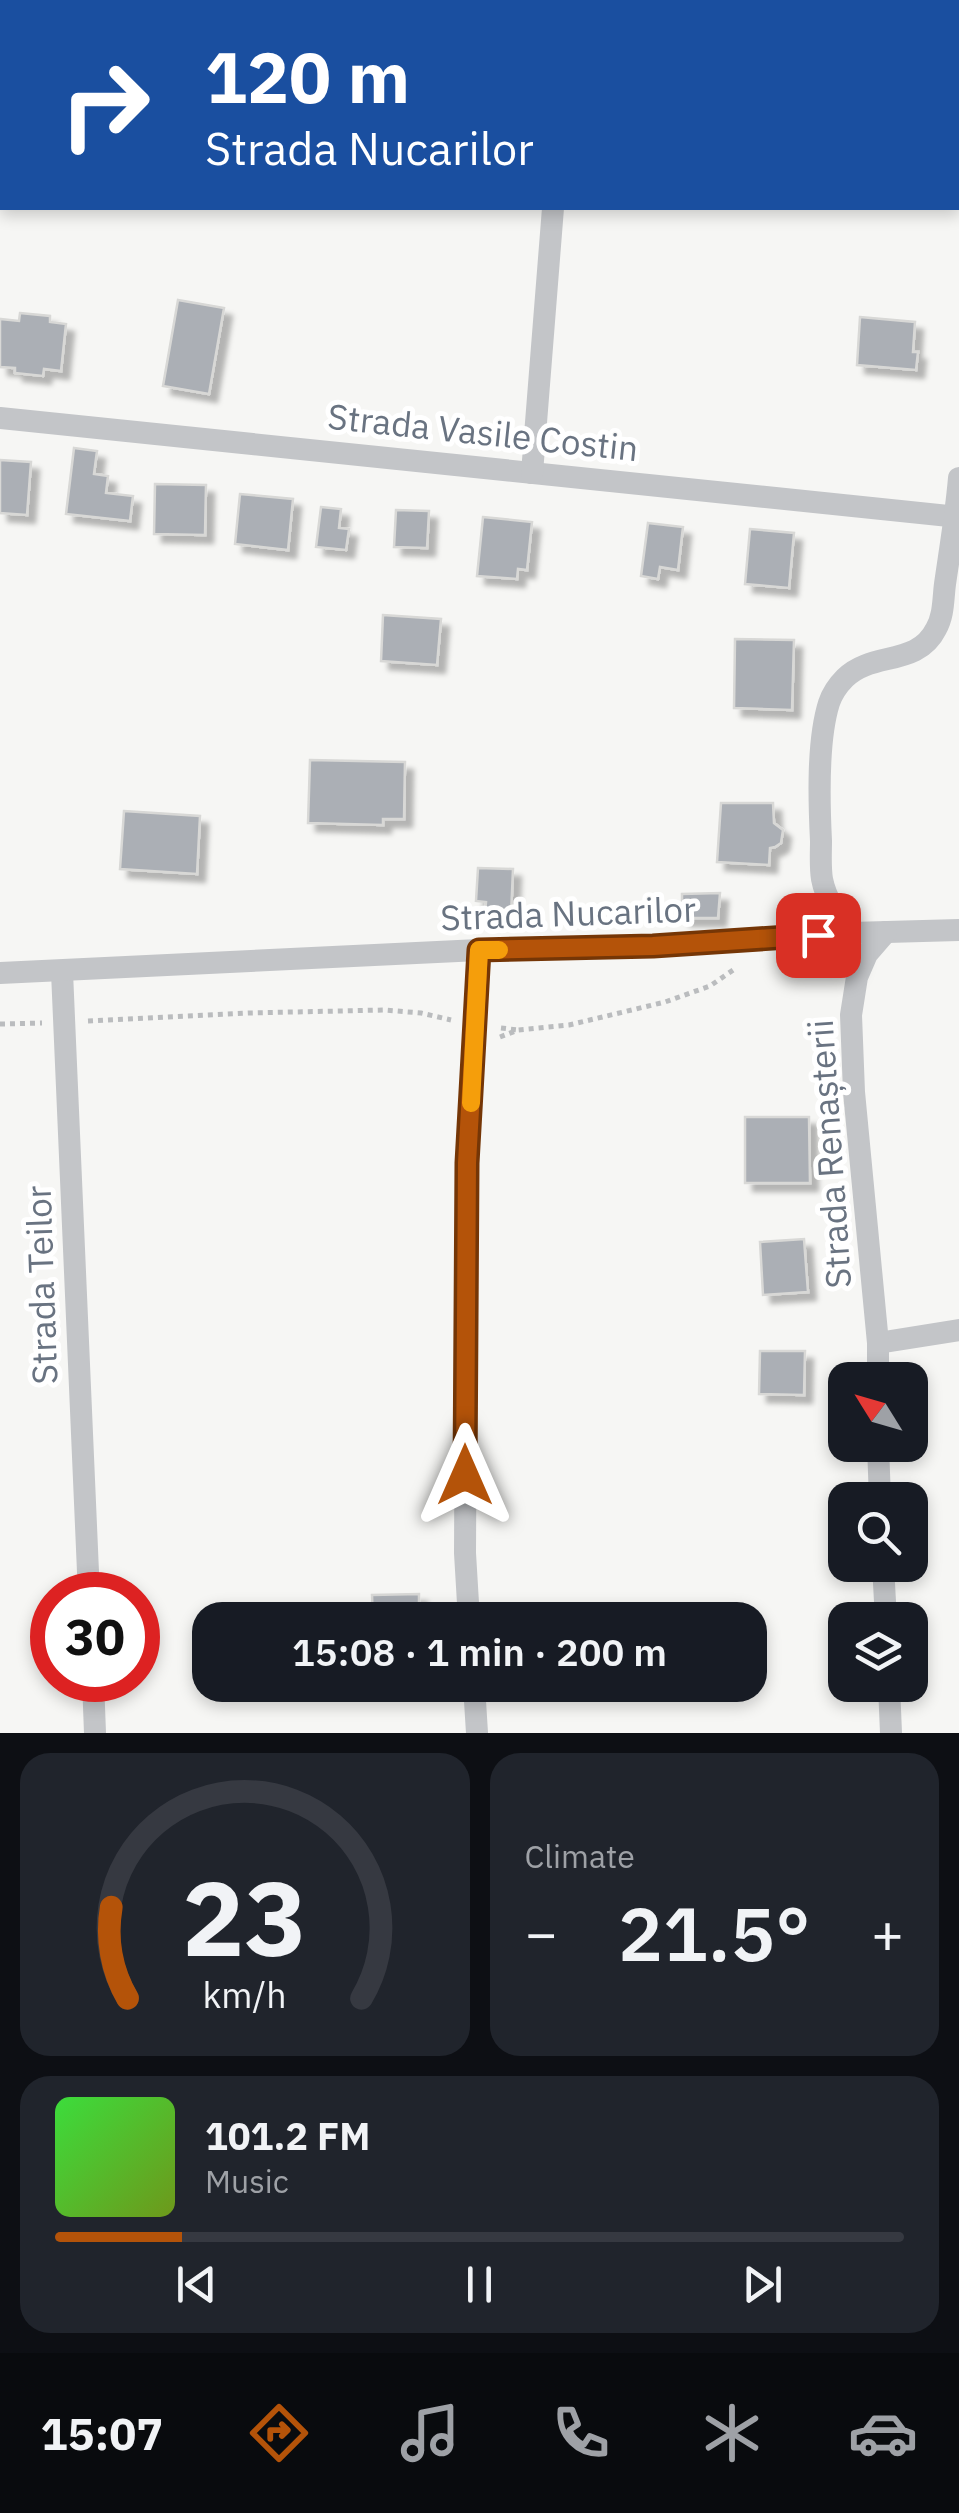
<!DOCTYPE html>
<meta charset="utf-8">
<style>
:root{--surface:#171b24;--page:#20242c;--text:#f1f3f6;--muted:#9ea1a6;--line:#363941;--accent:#b45309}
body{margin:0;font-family:"IBM Plex Sans",sans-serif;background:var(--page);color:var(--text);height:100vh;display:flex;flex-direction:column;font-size:38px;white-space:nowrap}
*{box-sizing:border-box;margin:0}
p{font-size:32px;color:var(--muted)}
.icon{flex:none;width:55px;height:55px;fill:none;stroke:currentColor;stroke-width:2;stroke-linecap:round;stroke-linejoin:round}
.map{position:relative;height:1733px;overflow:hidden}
.side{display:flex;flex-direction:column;gap:20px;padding:20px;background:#0d0f14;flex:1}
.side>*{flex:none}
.banner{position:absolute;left:0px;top:0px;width:960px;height:210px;box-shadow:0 5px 15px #0003;background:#1a4fa0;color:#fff;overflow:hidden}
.needle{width:65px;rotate:307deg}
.tools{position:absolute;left:828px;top:1362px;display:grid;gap:20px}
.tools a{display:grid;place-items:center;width:100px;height:100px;border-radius:20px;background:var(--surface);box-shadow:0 5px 15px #0003;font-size:50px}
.speed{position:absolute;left:30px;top:1572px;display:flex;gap:20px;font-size:50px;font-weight:700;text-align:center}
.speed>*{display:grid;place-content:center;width:130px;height:130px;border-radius:50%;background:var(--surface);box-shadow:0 5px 15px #0003;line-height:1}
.speed .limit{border:15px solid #d22;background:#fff;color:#111}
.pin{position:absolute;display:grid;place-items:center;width:85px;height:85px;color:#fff;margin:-42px;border-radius:20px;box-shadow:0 5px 15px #0006}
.me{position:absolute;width:110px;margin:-55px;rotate:0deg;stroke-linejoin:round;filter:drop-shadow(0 0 8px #0008)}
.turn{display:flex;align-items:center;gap:35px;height:210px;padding:0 40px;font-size:45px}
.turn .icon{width:130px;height:130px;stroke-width:2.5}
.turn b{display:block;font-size:70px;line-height:85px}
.big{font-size:75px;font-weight:600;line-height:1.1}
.side .card{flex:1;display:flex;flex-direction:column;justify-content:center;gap:15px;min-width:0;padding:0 35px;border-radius:30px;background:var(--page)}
.side .dial{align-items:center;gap:0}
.dial svg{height:260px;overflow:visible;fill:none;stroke:var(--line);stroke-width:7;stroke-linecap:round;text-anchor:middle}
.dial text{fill:var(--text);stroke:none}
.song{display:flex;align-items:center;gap:30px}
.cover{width:120px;height:120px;border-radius:15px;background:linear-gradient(135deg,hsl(120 70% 55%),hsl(80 70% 35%))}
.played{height:10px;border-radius:5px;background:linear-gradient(90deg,var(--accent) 15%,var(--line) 15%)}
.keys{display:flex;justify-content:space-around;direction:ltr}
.heat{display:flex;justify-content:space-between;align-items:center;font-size:55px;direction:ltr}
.side .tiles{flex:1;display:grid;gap:20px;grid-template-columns:1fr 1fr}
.card:last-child{grid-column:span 2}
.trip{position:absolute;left:192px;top:1602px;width:575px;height:100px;border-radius:30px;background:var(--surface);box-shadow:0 5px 15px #0003;font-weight:600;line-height:100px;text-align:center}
.tabs{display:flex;height:160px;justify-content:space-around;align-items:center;background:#090b0e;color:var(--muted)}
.tabs .icon{width:70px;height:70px}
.tabs .current{color:var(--accent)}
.tabs b{font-size:45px;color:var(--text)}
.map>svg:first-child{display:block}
</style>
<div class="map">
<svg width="959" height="1733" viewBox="0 0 959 1733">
<defs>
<filter id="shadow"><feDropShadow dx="8" dy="8" stdDeviation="2.5" flood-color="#0004"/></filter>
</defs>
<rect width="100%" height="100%" fill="#f6f6f4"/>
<!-- building -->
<g fill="#abafb5" stroke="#d8d8d6" stroke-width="2.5" filter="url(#shadow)">
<polygon points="178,300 224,308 209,394 163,386"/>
<polygon points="20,313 50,316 50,322 66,324 61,371 44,369 43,376 15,373 15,368 0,367 0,319 19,321"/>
<polygon points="860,317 915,322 913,352 918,352 916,370 857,365"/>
<polygon points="74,448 97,451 94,474 108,476 106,493 133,496 130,521 66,514"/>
<polygon points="0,460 31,462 27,515 0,513"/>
<polygon points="155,484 206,485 205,535 154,534"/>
<polygon points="240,494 293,499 288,550 235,544"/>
<polygon points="321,507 341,509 339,528 349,529 346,550 316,547"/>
<polygon points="396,510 429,511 427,548 394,547"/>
<polygon points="483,517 532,522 527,570 518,569 517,579 477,576"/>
<polygon points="648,523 683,527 678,570 660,567 658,579 641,576"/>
<polygon points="750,529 794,533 789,588 745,584"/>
<polygon points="383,615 441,619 437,665 381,661"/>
<polygon points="735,639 794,640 792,710 734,708"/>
<polygon points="310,760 405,762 404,819 383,819 383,825 308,823"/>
<polygon points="721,803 773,803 774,823 783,830 781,843 775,847 770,848 769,865 717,862"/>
<polygon points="124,811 200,816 197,874 120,869"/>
<polygon points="478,868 513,869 511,915 485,914 486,902 476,901"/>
<polygon points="720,893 718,918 682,918 682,894"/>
<polygon points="745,1117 809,1117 810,1183 745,1183"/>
<polygon points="804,1239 808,1292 763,1295 760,1242"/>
<polygon points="760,1351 805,1351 804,1395 759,1394"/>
<polygon points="419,1594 419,1620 373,1620 372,1595"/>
</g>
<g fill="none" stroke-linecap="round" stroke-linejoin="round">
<!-- path -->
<g stroke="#babcbe" stroke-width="5" stroke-dasharray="5 5" stroke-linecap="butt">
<polyline points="88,1021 248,1013 384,1010 421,1013 451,1020"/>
<polyline points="0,1024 42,1023"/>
<polyline points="501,1028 518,1030"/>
<polyline points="500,1037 518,1030 569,1025 665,1002 710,986 736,968"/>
</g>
<!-- minor -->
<g stroke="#c3c5c8" stroke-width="22">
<polyline points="563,0 563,2"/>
<polyline points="0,13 2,13"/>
<polyline points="958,110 959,110"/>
<polyline points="0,418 959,517"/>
<polyline points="532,473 553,208"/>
<path d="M851,933c-13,-17 -25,-33 -29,-54 -2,-12 -1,-26 -1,-38 -2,-40 -4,-100 8,-138 3,-9 9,-18 16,-25 27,-27 72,-11 91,-49 8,-14 7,-30 9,-45 5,-35 11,-70 14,-106"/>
<polyline points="62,972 89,1595"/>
<polyline points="0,973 479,950 653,946 851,933 959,930"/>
<polyline points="878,1343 959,1330"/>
<polyline points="878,1380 878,1343 854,1092 851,1015 857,977 867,954 886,932"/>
<polyline points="878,1445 880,1500"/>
<polyline points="883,1565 886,1620"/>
<polyline points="469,1620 465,1553 467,1163 479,950"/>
<polyline points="93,1680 95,1733"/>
<polyline points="474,1685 477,1733"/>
<polyline points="889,1685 891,1733"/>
</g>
</g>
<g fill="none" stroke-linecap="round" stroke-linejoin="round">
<defs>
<polyline id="route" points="465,1475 467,1163 479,950 653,946 818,935"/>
</defs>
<!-- route casing -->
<use href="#route" stroke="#753606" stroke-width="25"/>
<!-- route -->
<use href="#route" stroke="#b45309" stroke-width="18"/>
<!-- slow -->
<polyline stroke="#f59e0b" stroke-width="18" points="471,1103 479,950 499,950"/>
</g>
<g text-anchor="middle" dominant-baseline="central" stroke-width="10" stroke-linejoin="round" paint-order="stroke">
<!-- street labels -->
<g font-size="35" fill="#697381" stroke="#fff">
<text transform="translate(483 432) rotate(6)">Strada Vasile Costin</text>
<text transform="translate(568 913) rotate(-2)">Strada Nucarilor</text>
<text transform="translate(829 1154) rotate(-94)">Strada Renașterii</text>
<text transform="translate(41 1285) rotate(-92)">Strada Teilor</text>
</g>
</g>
</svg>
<div class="tools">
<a><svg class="needle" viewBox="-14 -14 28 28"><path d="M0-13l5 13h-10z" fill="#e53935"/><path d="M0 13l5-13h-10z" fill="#9ea1a6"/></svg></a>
<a><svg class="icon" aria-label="search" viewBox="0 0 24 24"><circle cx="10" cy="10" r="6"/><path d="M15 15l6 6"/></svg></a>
<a><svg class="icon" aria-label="layers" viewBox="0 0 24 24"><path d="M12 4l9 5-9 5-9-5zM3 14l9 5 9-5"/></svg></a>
</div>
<div class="speed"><div class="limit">30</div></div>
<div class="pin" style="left:818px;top:935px;background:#d93025"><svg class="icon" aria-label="arrive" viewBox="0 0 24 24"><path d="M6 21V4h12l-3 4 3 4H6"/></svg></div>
<svg class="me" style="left:465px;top:1475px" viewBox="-20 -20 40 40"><path d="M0-17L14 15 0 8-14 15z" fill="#b45309" stroke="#fff" stroke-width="4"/></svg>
<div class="trip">15:08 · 1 min · 200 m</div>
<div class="banner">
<div class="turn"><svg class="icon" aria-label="right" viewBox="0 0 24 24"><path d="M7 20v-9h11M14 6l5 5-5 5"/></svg><div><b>120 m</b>Strada Nucarilor</div></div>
</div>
</div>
<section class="side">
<div class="tiles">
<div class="card dial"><svg viewBox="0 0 100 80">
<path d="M14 69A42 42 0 1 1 86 69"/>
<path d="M14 69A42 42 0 0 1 9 41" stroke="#b45309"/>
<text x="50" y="56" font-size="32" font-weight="700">23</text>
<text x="50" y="72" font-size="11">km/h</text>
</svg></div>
<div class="card"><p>Climate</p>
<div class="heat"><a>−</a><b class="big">21.5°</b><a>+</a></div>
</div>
<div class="card">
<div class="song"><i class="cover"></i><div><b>101.2 FM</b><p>Music</p></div></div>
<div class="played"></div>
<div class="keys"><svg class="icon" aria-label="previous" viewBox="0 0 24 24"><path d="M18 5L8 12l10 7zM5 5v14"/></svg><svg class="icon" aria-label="pause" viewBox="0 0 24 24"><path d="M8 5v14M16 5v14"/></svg><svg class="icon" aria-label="next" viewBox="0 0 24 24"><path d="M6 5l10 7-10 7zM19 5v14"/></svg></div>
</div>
</div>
</section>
<nav class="tabs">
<b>15:07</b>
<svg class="icon current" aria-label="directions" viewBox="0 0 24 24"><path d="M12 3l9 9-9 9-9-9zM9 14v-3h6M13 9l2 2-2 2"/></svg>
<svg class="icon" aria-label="music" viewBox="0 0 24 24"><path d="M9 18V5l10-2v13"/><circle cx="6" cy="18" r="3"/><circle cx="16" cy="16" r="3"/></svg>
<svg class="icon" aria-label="phone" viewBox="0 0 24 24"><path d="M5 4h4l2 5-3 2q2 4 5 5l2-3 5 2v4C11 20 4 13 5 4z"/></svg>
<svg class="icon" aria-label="climate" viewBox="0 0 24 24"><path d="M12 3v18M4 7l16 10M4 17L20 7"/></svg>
<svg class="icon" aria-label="car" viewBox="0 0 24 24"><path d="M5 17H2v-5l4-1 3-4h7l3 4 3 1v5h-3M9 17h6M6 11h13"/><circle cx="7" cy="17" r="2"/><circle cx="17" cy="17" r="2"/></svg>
</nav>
